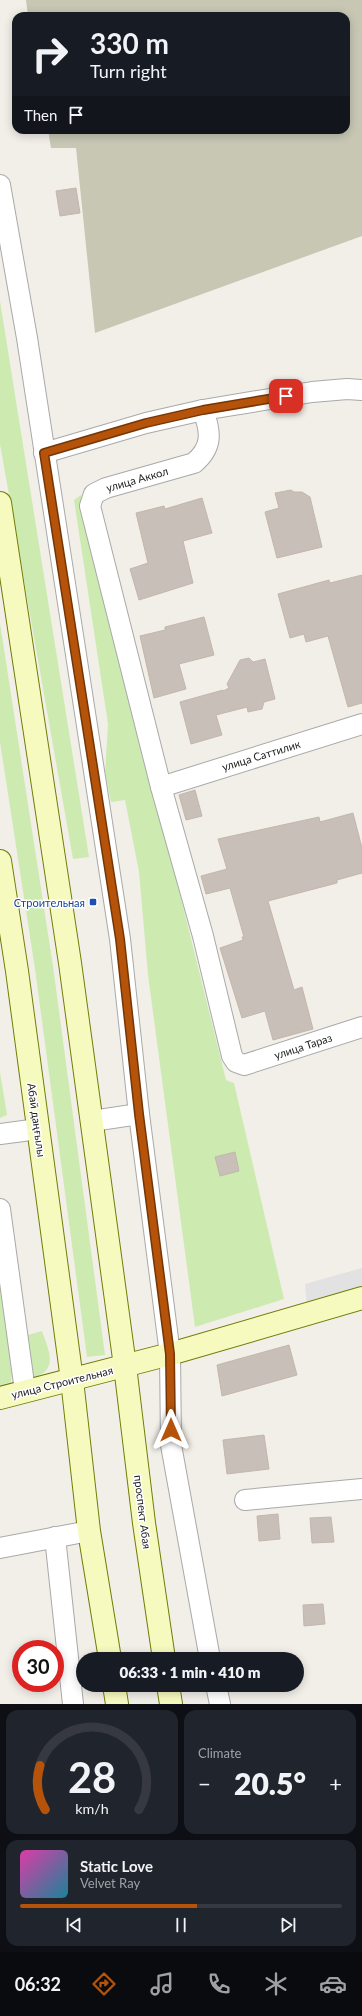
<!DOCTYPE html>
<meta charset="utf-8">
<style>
:root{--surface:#171b24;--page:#20242c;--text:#f1f3f6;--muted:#9ea1a6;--line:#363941;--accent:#b45309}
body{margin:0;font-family:Lato,sans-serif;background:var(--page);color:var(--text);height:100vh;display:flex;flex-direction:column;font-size:15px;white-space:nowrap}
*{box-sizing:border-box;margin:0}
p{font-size:13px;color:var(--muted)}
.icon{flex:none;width:22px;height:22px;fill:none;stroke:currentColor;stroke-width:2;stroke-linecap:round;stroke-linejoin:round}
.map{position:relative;height:1704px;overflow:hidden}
.panel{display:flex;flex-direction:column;gap:6px;padding:6px;background:#0d0f14;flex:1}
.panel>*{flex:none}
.top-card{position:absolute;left:12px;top:12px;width:338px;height:122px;border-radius:12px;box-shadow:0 2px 10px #0003;background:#171b24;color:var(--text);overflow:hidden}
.speed{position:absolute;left:12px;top:1640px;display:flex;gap:8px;font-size:20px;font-weight:700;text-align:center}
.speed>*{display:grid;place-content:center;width:52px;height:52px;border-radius:50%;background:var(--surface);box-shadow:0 2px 10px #0003;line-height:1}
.speed .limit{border:6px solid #d22;background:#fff;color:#111}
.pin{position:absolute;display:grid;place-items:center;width:34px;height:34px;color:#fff;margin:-17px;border-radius:8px;box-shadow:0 2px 6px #0006}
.me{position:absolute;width:44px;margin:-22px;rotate:0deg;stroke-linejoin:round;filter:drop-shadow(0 0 3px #0008)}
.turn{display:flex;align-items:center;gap:14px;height:84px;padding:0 12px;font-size:18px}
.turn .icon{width:52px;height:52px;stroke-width:2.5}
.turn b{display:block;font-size:28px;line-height:34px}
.then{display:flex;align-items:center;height:38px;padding:0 12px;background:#0003;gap:8px;font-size:15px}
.big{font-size:30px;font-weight:800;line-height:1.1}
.panel .widget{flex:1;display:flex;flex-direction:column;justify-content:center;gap:6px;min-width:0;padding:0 14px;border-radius:12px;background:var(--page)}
.panel .dial{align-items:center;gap:0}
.dial svg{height:104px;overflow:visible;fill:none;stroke:var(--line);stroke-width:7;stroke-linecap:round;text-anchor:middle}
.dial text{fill:var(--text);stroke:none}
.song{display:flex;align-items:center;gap:12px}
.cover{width:48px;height:48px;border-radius:6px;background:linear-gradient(135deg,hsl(320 70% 55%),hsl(190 70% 35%))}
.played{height:4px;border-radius:2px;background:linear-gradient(90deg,var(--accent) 55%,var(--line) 55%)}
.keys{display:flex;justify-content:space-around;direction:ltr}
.heat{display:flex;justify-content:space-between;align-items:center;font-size:22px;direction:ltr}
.panel .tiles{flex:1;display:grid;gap:6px;grid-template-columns:1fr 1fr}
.widget:last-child{grid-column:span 2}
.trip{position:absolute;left:76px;top:1652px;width:228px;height:40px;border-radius:20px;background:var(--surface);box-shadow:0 2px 10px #0003;font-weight:800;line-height:40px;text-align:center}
.tab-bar{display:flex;height:64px;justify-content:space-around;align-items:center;background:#090b0e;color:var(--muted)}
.tab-bar .icon{width:28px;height:28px}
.tab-bar .current{color:var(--accent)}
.tab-bar b{font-size:18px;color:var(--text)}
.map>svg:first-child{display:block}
</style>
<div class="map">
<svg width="362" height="1704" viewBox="0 0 362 1704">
<rect width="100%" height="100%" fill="#f2efe9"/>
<!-- construction -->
<polygon fill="#c7c7b4" points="26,0 362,0 362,236 95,333 76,148 51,148 48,130 346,130 346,16 28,16"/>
<!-- grass -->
<g fill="#cdebb0">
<polygon points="0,301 89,857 73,859 0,444"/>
<polygon points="81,495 226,1080 234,1083 284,1299 195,1327 148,975 139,872 125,800 111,802 105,773 108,724 74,500"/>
<polygon points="0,623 53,966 105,1355 87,1357 35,969 0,742"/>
<polygon points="0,1072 7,1115 0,1118"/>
<polygon points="0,1262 14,1352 11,1382 0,1385"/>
<path d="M42,1331c7,20 18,41 -12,47l-6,-42z"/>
</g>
<!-- parking -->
<polygon fill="#e2e2e2" points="362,1268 362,1291 307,1305 305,1284"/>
<!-- building -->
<g fill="#c7bfb8" stroke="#c4b6ab">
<polygon points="76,188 80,213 60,216 56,191"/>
<polygon points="291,490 294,492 302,492 310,497 322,547 277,558 265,512 279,508 275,493"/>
<polygon points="202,498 212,533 183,541 193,583 139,600 130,569 148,563 136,513 164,506 165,509"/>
<polygon points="362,575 362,703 348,707 328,636 306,642 304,634 290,638 278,594 329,580 330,583"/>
<polygon points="204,617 214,655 179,664 186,689 154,698 140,636 165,630 165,627"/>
<polygon points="249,658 253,662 265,659 275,699 264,702 262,709 248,712 247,707 216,715 222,735 191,744 180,702 223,690 223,691 229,688 227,684 240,660"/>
<polygon points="195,790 202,816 186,820 179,795"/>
<polygon points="353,813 362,848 362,873 337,880 337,883 268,901 294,990 302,987 313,1029 273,1040 265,1011 242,1018 220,948 243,940 242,937 244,937 230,888 206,894 201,876 227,869 218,839 319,817 320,822"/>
<polygon points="235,1152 239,1171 220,1176 215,1157"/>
<polygon points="289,1345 297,1375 222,1396 217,1365"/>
<polygon points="264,1435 269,1469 227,1474 223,1440"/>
<polygon points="278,1514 280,1539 259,1541 257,1516"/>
<polygon points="331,1517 334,1542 312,1543 310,1518"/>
<polygon points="323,1604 325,1624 304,1626 303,1605"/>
</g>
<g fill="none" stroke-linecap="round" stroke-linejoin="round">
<defs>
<g id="street">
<polyline points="0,185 27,338 120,939 139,1114 170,1354 171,1445 210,1659"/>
<path d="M203,410c8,22 10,37 -9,53l-88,25 -12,6 -4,12 71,281 42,149 29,120 4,6 8,3 118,-38"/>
<polyline points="44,453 146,423 203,410 312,392 347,389 362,390"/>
<polyline points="161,787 362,724"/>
<polyline points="92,1121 139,1114"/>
<polyline points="0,1134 38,1129"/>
<polyline points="0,1209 25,1391"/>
<polyline points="245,1500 362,1489"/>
<polyline points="55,1537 73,1704"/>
<polyline points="0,1548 89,1531"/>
<polyline points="216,1685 220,1704"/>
</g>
<g id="secondary">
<polyline points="0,503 70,963 125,1366 144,1523 164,1659"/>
<polyline points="0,861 17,971 72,1380 89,1531 110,1659"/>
<polyline points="0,1398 170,1354 362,1298"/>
<polyline points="114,1685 117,1704"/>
<polyline points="168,1685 171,1704"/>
</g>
</defs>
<!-- street casing -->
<use href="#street" stroke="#a9a9a9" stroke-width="22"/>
<!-- secondary casing -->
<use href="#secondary" stroke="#707d05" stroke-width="24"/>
<!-- street -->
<use href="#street" stroke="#fff" stroke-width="20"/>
<!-- secondary -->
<use href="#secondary" stroke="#f7fabf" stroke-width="22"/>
</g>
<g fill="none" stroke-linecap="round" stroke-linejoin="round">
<defs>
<polyline id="route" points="171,1430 170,1354 139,1114 120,939 44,453 146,423 203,410 286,396"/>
</defs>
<!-- route casing -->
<use href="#route" stroke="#753606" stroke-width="10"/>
<!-- route -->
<use href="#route" stroke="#b45309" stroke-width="7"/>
</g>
<!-- markers -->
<rect fill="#1a4fb4" stroke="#fff" stroke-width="1.5" x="89" y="898" width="8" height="8" rx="2"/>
<g text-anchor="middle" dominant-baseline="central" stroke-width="3" stroke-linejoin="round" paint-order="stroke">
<!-- street labels -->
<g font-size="11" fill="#222" stroke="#fff">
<text transform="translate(137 479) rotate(-16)">улица Аккол</text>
<text transform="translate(261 755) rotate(-17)">улица Саттилик</text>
<text transform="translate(303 1046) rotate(-18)">улица Тараз</text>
<text transform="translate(37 1120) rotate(82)">Абай даңғылы</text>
<text transform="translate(62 1382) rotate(-14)">улица Строительная</text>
<text transform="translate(143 1512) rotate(83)">проспект Абая</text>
</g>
<!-- transit labels -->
<g font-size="11" fill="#164399" stroke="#fff" text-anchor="end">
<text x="85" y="902">Строительная</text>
</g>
</g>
</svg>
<div class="speed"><div class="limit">30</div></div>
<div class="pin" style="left:286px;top:396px;background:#d93025"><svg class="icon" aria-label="arrive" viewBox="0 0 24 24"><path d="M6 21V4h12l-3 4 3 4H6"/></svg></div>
<svg class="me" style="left:171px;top:1430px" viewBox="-20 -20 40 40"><path d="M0-17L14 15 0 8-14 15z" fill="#b45309" stroke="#fff" stroke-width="4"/></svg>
<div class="trip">06:33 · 1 min · 410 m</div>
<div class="top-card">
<div class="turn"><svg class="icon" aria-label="right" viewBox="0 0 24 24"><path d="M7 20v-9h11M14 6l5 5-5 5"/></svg><div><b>330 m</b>Turn right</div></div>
<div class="then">Then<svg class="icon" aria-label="arrive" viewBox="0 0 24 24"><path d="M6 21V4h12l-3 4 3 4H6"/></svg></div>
</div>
</div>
<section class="panel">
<div class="tiles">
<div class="widget dial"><svg viewBox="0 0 100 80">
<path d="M14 69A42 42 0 1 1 86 69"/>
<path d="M14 69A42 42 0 0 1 10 35" stroke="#b45309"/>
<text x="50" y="56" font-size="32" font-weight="700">28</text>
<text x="50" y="72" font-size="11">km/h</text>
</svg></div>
<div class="widget"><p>Climate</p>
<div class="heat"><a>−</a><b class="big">20.5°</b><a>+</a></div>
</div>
<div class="widget">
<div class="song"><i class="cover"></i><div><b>Static Love</b><p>Velvet Ray</p></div></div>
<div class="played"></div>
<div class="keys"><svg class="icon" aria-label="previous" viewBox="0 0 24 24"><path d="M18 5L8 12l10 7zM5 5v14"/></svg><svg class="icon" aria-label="pause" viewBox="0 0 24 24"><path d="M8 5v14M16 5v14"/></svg><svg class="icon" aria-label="next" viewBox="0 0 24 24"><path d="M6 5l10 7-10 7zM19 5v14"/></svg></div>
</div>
</div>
</section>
<nav class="tab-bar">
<b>06:32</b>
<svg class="icon current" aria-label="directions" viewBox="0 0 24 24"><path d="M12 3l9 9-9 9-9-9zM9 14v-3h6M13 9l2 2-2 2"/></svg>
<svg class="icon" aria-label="music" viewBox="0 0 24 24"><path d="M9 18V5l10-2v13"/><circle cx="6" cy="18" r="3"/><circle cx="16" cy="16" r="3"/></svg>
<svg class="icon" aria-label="phone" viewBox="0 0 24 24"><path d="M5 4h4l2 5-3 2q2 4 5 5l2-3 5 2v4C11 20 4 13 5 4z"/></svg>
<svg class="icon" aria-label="climate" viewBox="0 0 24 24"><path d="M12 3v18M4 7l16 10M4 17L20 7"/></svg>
<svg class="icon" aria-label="car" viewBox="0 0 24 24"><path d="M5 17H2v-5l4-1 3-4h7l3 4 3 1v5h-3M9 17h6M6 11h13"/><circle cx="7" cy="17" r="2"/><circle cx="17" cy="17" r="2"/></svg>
</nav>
